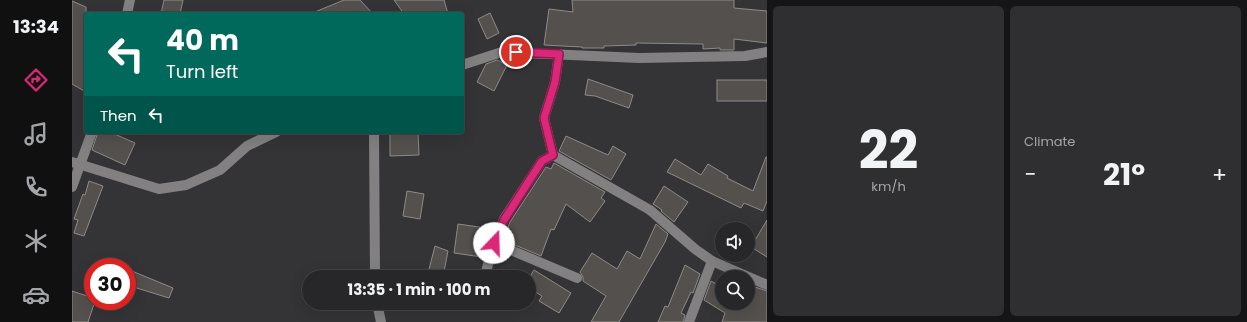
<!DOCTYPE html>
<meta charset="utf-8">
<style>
:root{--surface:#272729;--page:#2f2f31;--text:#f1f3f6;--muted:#a4a5a8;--line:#434446;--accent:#db2777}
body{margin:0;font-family:Poppins,sans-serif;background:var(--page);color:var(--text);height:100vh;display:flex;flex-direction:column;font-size:15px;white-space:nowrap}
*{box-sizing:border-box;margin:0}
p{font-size:13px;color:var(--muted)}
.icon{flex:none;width:22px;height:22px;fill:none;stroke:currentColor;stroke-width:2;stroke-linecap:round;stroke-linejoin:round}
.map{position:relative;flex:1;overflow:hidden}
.panel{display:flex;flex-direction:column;gap:6px;padding:6px;background:#151517;width:480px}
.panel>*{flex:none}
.hud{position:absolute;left:12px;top:12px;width:380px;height:122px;border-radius:4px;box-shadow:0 4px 16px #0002,0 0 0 1px var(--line);background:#00695c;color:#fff;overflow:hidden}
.controls{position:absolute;left:643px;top:222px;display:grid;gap:8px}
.controls a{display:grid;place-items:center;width:40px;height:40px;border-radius:50%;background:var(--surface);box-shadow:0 4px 16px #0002,0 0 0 1px var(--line);font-size:20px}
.speed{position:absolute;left:12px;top:258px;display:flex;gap:8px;font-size:20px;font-weight:700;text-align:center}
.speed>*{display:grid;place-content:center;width:52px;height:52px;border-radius:50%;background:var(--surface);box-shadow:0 4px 16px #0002,0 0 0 1px var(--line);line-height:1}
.speed .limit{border:6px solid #d22;background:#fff;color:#111}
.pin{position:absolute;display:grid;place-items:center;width:34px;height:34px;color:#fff;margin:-17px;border:2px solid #fff;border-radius:50%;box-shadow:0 1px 4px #0007}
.me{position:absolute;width:44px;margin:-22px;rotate:21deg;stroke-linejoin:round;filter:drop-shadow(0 0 3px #0008)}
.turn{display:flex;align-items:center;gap:14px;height:84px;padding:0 16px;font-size:18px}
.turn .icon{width:52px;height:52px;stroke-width:2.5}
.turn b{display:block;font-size:28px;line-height:34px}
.then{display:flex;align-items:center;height:38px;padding:0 16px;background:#0003;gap:8px;font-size:15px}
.big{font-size:30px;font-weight:700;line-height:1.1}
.panel .widget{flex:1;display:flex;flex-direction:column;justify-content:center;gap:6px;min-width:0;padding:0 14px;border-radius:6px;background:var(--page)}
.panel .dial{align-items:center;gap:0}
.dial b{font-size:52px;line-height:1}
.heat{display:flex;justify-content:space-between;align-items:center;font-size:22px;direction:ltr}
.panel .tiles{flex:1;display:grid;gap:6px;grid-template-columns:repeat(2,1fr)}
.trip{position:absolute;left:230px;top:270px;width:234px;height:40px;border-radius:20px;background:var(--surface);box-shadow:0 4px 16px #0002,0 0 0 1px var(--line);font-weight:700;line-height:40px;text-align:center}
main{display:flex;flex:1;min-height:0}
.dock{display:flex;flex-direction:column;width:72px;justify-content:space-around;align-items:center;background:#101010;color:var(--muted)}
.dock .icon{width:28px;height:28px}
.dock .active{color:var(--accent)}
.dock b{font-size:18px;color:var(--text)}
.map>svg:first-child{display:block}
</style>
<main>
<nav class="dock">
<b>13:34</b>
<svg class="icon active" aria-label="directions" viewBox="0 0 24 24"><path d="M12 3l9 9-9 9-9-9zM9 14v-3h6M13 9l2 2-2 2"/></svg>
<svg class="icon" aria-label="music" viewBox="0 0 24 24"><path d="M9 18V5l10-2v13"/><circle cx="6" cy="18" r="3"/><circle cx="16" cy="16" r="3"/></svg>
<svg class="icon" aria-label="phone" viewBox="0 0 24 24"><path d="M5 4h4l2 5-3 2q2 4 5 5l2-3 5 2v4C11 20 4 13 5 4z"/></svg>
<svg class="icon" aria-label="climate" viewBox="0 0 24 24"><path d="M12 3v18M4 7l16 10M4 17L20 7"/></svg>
<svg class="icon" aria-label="car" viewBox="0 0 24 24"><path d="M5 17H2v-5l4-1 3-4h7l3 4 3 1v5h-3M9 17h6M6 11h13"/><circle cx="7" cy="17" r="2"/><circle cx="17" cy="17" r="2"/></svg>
</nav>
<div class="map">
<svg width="695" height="322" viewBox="0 0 695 322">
<rect width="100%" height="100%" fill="#343437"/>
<!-- building -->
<g fill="#53504d" stroke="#8e8a87">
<polygon points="92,0 111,0 108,14 89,14"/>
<polygon points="272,0 288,0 301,14 238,14"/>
<polygon points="322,0 372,0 376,14 332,14"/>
<polygon points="500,0 662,0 662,8 695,11 695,43 662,39 662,50 648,50 648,48 631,49 631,44 564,43 564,45 532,46 532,48 510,48 510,47 472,45 477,9 501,12"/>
<polygon points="0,1 14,7 14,92 0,84"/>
<polygon points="418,13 427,33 415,39 406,19"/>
<polygon points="425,60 435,65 422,91 405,82 414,64"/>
<polygon points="516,79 561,95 557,108 523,96 513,95"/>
<rect x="645" y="80" width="50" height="21"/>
<polygon points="26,132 38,132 63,143 53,165 20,150"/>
<polygon points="318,132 346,132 347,155 318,156"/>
<polygon points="494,136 536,155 541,146 554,154 539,180 487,151"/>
<polygon points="694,157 695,157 695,201 691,211 672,203 669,208 595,172 603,159 629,175 636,164 656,176 655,178 681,191"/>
<polygon points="482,163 533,192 529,198 533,201 518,222 494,204 482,230 479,229 469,256 431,240 438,222 474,167 479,169"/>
<polygon points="17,181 31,186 12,236 2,233 6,220 2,219 11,194 13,195"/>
<polygon points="592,186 616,202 602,222 589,211 590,210 581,204"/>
<polygon points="335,191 352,194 348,219 331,216"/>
<polygon points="695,220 695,257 679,247"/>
<polygon points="386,224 421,229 416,241 412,239 410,257 382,253"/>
<polygon points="584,224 596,234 593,242 547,322 519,322 534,296 511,281 511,277 508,272 520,253 545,269 555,251 568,259"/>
<polygon points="363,246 376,251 371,277 355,277"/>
<polygon points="613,265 628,274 621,293 619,292 609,313 613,315 611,322 586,322 593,306 596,307"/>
<polygon points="55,269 101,288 97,298 55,285"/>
<polygon points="462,270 499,293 487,313 467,301 470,296 457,288 457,278"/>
<polygon points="639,281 650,287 650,303 676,303 676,299 683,287 695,291 695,322 650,322 653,313 632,300"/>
<polygon points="0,291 21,298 21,301 23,301 16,322 0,322"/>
</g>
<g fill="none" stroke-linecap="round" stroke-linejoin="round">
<!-- minor -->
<g stroke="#828080" stroke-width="10">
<polyline points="55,14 58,0"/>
<polyline points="487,54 483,82 472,118 481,155 578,210 623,249 640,261 695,285"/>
<polyline points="390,65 430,52 567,58 673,56 695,52"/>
<polyline points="302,132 303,277"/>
<polyline points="0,162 87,189 114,185 148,170 175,146 204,132"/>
<polyline points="0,187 20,132"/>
<polyline points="422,243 505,278"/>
<polyline points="413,277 418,256 432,219 470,161 481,155"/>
<polyline points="305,303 309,322"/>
<polyline points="617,322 640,261"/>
</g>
</g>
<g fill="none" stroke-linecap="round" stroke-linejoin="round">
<defs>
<polyline id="route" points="422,243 432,220 455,184 470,161 481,155 472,118 483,82 487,54 444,52"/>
</defs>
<!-- route casing -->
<use href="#route" stroke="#8e194d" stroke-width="10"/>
<!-- route -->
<use href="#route" stroke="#db2777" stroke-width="7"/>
</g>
</svg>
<div class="controls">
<a><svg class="icon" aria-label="sound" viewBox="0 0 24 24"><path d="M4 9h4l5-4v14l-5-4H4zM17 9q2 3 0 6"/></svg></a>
<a><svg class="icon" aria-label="search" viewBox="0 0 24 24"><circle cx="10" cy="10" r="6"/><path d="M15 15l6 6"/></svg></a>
</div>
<div class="speed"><div class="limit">30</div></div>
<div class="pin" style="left:444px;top:52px;background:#d93025"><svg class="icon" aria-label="arrive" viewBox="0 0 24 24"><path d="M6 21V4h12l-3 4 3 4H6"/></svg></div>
<svg class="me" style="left:422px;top:243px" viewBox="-20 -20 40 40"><circle r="19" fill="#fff"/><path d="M0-13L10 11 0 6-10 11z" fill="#db2777"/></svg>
<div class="trip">13:35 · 1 min · 100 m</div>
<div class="hud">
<div class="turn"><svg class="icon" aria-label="left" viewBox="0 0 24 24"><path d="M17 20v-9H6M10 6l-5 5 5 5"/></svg><div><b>40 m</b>Turn left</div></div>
<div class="then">Then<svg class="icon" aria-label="left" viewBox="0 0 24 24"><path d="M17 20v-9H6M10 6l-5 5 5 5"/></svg></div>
</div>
</div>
<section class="panel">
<div class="tiles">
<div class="widget dial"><b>22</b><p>km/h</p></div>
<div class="widget"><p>Climate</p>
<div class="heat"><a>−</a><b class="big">21°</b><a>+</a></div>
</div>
</div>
</section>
</main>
